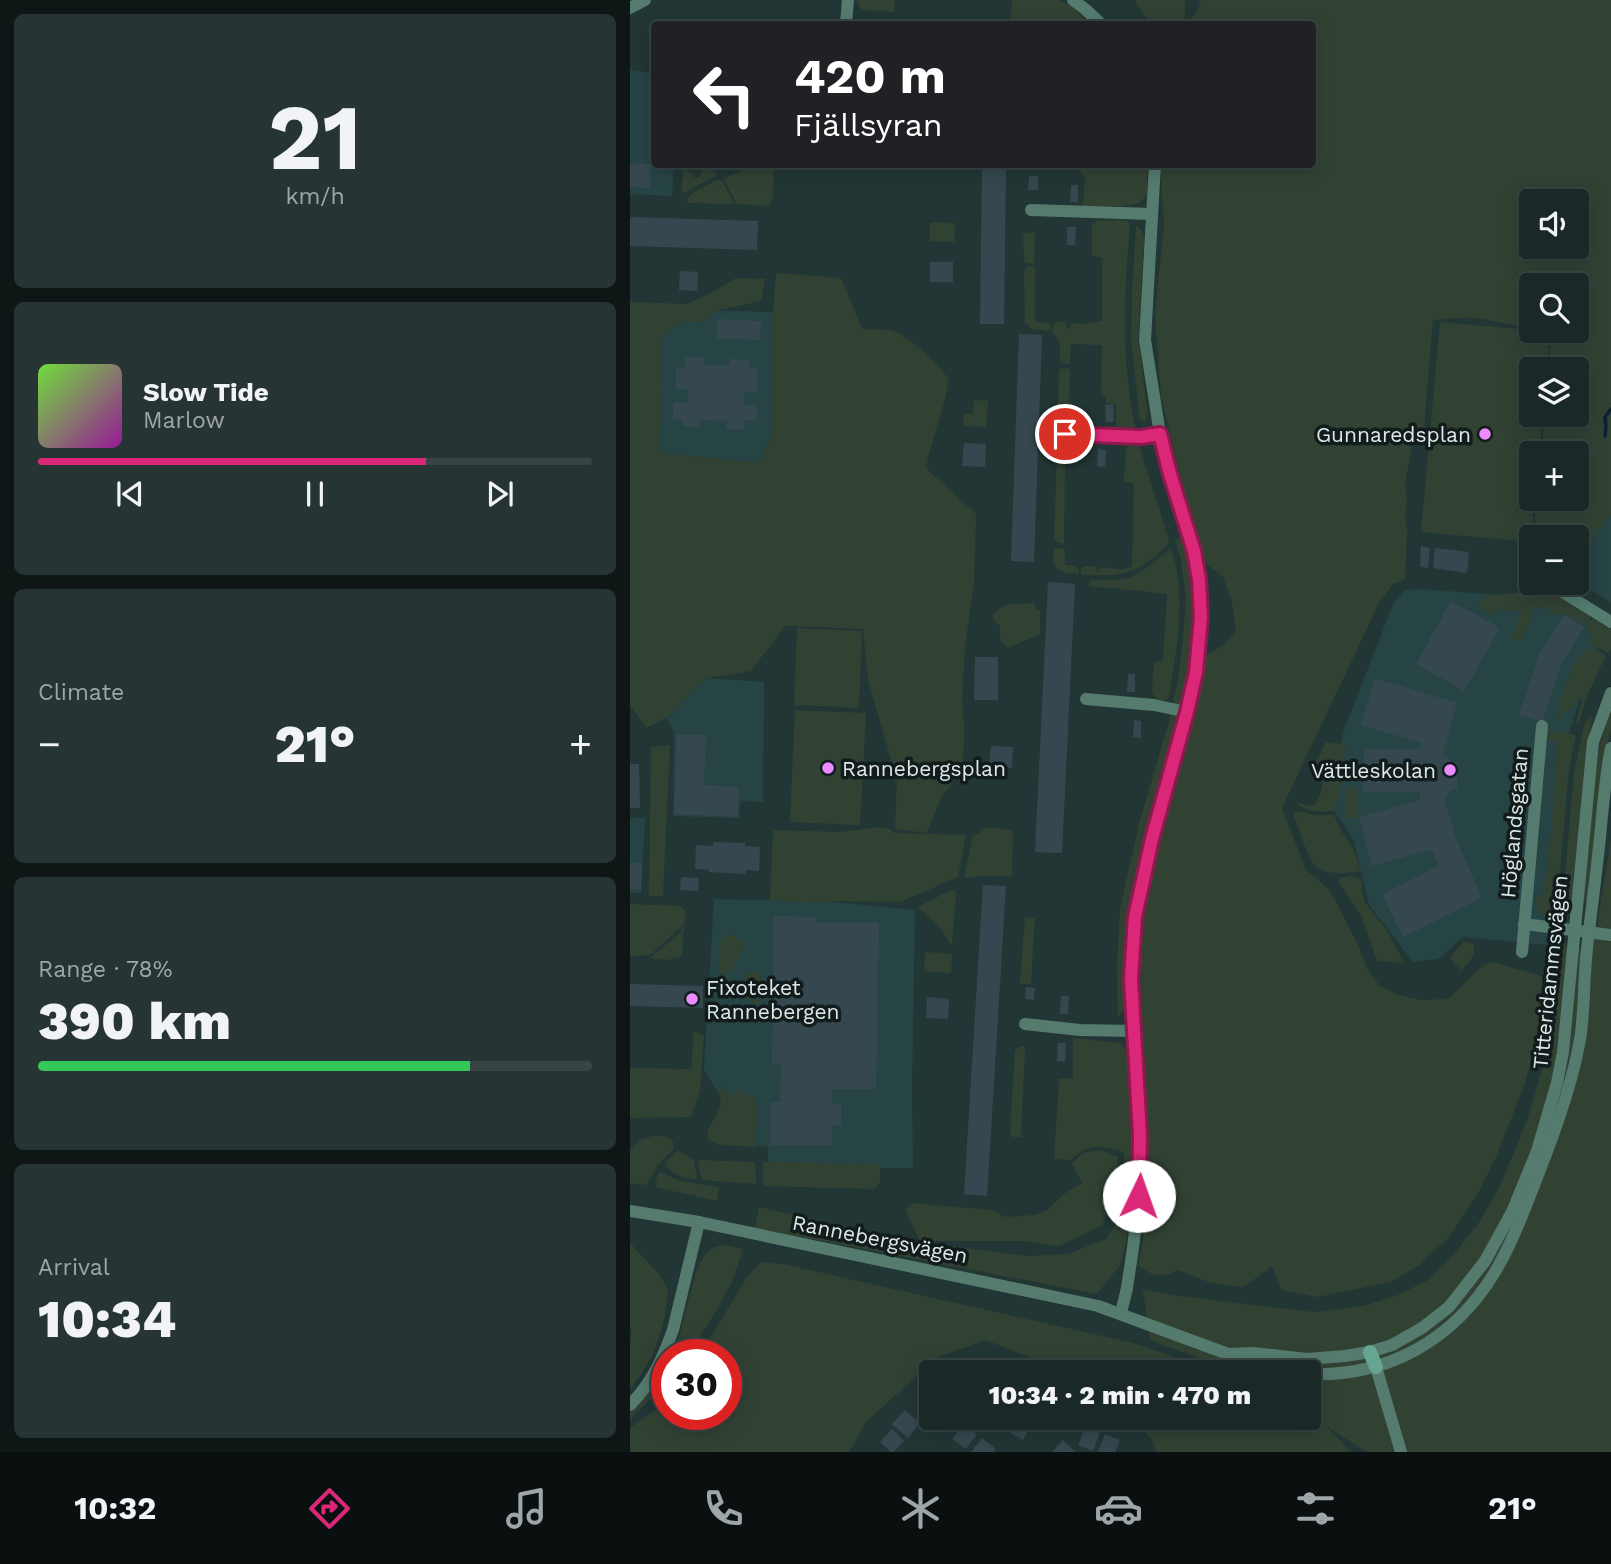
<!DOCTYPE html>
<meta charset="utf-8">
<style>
:root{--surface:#1a2828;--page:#273434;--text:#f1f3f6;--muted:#9fa6a8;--line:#384445;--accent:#db2777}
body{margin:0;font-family:"Work Sans",sans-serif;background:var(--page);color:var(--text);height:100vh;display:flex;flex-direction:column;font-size:26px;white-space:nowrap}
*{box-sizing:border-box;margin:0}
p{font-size:23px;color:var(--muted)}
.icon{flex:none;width:38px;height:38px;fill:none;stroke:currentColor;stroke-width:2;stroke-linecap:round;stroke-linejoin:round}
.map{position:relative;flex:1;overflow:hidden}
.side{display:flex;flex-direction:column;gap:14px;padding:14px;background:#0e1616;width:630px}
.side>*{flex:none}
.guide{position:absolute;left:21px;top:21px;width:665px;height:147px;border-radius:7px;box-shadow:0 4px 18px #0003,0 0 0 2px var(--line);background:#202124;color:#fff;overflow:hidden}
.buttons{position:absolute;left:889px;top:189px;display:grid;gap:14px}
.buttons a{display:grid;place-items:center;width:70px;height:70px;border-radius:7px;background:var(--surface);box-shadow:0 4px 18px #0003,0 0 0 2px var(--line);font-size:35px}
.speed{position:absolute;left:21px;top:1339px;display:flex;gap:14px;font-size:35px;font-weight:700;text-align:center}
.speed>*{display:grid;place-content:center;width:91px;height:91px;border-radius:50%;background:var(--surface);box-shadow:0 4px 18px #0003,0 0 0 2px var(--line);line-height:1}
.speed .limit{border:10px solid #d22;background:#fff;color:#111}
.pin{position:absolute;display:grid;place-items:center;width:60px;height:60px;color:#fff;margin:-30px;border:4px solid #fff;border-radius:50%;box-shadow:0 2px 7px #0007}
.me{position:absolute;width:77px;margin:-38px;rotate:3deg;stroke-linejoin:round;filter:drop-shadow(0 0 5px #0008)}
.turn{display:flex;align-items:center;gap:24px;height:147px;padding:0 28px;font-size:32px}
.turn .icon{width:91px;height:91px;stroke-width:2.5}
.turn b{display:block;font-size:49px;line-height:60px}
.big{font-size:52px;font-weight:800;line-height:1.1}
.side .tile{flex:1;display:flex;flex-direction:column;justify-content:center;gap:10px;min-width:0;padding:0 24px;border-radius:10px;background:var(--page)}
.side .dial{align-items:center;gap:0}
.dial b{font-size:91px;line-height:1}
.song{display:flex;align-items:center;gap:21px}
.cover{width:84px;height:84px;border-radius:10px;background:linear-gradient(135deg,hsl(100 70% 55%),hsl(300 70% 35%))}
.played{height:7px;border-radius:4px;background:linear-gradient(90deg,var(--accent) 70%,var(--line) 70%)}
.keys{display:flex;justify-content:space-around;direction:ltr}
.heat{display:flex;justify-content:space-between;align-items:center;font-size:38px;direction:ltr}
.charge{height:10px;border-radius:5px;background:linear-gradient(90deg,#34c759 78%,var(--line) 0)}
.trip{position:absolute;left:289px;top:1360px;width:402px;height:70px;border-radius:7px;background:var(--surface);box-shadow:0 4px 18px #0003,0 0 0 2px var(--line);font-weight:800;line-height:70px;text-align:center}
.tab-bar{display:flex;height:112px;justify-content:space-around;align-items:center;background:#0a1010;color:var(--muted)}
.tab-bar .icon{width:49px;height:49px}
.tab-bar .active{color:var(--accent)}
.tab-bar b{font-size:32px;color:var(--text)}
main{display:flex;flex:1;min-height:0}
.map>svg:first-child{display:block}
</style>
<main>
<section class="side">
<div class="tile dial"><b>21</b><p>km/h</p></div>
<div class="tile">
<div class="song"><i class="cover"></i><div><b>Slow Tide</b><p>Marlow</p></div></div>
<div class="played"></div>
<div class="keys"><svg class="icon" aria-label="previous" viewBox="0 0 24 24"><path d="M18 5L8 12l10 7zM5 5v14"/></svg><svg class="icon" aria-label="pause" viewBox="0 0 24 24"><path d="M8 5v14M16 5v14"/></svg><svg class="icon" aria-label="next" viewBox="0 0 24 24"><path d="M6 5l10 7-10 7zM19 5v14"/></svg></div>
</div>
<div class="tile"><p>Climate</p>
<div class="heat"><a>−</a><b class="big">21°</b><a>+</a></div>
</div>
<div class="tile"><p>Range · 78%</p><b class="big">390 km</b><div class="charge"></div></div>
<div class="tile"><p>Arrival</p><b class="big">10:34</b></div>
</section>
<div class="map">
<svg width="981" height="1452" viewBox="0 0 981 1452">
<rect width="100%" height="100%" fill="#223636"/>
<!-- built -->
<g fill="#274445">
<polygon points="0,70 24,73 24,164 44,165 42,196 0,194"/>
<polygon points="32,309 143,312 144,432 129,463 30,453"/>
<polygon points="981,516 981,603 947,581 947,542 960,543 975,520"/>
<polygon points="791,589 867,595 915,591 972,628 938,736 916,945 833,937 808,959 783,962 739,905 724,841 700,804 713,732 764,602 775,590"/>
<polygon points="76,678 134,682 133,802 110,801 109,818 43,816 44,733 37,718"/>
<polygon points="0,818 15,818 11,893 0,893"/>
<polygon points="84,899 205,902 285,910 282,1091 283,1168 215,1168 138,1166 138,1147 119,1144 74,1070"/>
</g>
<!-- green -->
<g fill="#314233" fill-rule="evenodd">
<polygon points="227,0 265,0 264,12 231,10"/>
<polygon points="382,0 429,0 444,8 459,24 380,24"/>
<polygon points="506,0 555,0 555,18 552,24 521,24 505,2"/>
<path d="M569,0h412v516l-6,4 -15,23 -13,-1v-5h-44l4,-38h40v-46h-36l4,-38h32v-46h-28l3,-38h25v-46h-46v43c-15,-2 -28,-5 -43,-8 -19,-4 -37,-2 -55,0l-9,107 -12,19 -7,37 2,18 -2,15 2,15 -2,49 -12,4 -14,19 -97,205 24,62 24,20 29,57 8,22 13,17 18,9 23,5 27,-1 35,-34 9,-3 50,14 -1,47 -17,63 -28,71 -18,36 -29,44 -30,28 -28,17 -74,15 -36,-7 -9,-24 -28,21 -33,-4 -33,-13c-17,9 -25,7 -40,-5l5,-24 5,-51 -8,-225 6,-93 33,-111 26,-105 18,-11 13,-14 -4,-29 -9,-25 -23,-18 -39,-163 -6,-81 9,-91 -4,-59 152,-1v-140h-123l12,-21zM901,201h46v46h-46z"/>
<polygon points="67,165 79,165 87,175 54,193 52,191 53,170 64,174 64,177 68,178 71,175 72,170 70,169 67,170"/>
<polygon points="128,165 144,165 143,196 141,203 136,206 107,204 93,178"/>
<polygon points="440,165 517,165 517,193 510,203 494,206 453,206 455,179 448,168 441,167"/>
<path d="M87,180h5l12,24 -44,-1 -4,-2c6,-10 20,-15 31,-21z"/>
<path d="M490,220l7,1 3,4c-6,68 -9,134 5,201l-4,3h-15v-25l-10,-1v-8h-5l1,-50 -31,-1 -1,20 -8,-1 -2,-3c0,-9 1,-22 -8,-27l1,-9 4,-2h9l1,7 3,-1 1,-5 13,1 18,-3v-63l-10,-2v-29l4,-6z"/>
<polygon points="300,222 325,223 324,242 300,241"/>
<polygon points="506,225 512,231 514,239 508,338 518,415 515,421 510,421 501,339 502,292"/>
<polygon points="396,233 405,233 404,263 396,263 394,260 393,236"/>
<polygon points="396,267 402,266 405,268 405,321 421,324 420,331 402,329 395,323 394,272"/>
<path d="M146,273l65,5 21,51c10,1 25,-1 34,3 16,7 44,33 53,48 -5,30 -17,58 -23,88l50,46 -2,68 -9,65 -3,50 2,30 -1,43 -22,28 -14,35 -32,-4 2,-49 -29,-100 -5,-51 -78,-3 -34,45 -45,7 -39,40 -21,10 -16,-23v-403l56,2 21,-9 29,-17 29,1 -4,22 -47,10 -11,12c-22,-3 -25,-3 -41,14l-2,116 99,10 15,-31 -1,-120z"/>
<polygon points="810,322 920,332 917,369 901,369 901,415 913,415 909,453 901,453 901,499 905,499 901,542 791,532"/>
<polygon points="431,368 440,369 439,407 428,404 429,371"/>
<polygon points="344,400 358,401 356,427 333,426 334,414 343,414"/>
<path d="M504,443l5,2 30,95v3c-30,32 -45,33 -87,32l-1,-1v-6l5,-2 10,1 1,4 4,-4c10,0 20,6 31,-1l2,-82 -10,-3 2,-32 4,-5z"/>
<polygon points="430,453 435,456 434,544 426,542 424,539 427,456"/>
<path d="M552,537c5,16 10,34 11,52 5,95 -33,185 -55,276 -12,47 -13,95 -12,143l-8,9 -1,-52 3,-56 19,-85 30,-103 9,-41 5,-40 3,-42 -5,-37 -6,-22z"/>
<path d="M425,548l10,1v16h8l6,4v5c-19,-1 -30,-3 -24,-26z"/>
<path d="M541,548c16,47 6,101 -2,149l-2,3h-9l-6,-7 2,-31 9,-1 4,-67c-16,-1 -31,-5 -46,-4l-2,-2 -28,-1 -3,-2 2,-4 4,-1c11,-1 23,1 34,-2 17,-5 29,-20 43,-30z"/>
<path d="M911,591c17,3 35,17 50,26l-5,8 -23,-12 -9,2c-6,-6 -10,-9 -19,-8l-14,35 -11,-3 6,-11 4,-16 -20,-3 -6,7 -17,-10 9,-10z"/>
<path d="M405,603v6l5,1v24l-32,14c-8,-7 -9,-12 -8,-22l-7,-7c3,-18 27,-15 42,-16z"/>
<polygon points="962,618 981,629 981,649 979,653 959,644 961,633 957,629"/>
<polygon points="167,628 232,631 229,708 164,705"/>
<path d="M960,647l16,8 -19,41 -9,30 -2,-3 6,-23 -2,-2c-7,9 -17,16 -25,24 6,-20 16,-65 35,-75z"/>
<path d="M981,705v23l-7,31 -13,143h-10c7,-66 9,-134 30,-197z"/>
<polygon points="165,710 236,713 230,825 160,822"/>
<polygon points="962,715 951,803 942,902 933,899 944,772 954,726 957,720"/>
<path d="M915,730l31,5 -7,34 -13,146c-15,8 -21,-7 -21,-20h8l2,-19 2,-1 11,-132 -12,-4z"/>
<path d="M696,742l19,2 -1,31 -9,35c-13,3 -27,3 -37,-6l1,-1 15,3c9,-13 10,-29 10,-44l-3,-1 -9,8z"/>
<polygon points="40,745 33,896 19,896 21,747"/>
<rect x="715" y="788" width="13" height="30"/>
<path d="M668,811l17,4h19l7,16 12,17 8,23c-56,9 -49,-12 -67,-54l1,-5z"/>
<polygon points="249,827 260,829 265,833 336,835 328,877 270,902 200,901 198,903 194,901 185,903 140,900 143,830 211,832"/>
<polygon points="364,828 381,830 383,832 382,876 350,876 334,878 343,835 345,836 351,832 350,829"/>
<polygon points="981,840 981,1452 737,1452 696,1426 721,1452 526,1452 522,1439 500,1418 679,1418 680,1416 679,1414 679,1372 606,1372 520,1340 513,1289 549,1296 683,1312 733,1306 766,1296 798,1280 818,1261 848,1224 870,1186 896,1123 916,1057 925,1011 930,939 937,947 963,950"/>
<polygon points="720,876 731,879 733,896 736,904 758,932 774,962 773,963 747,961 731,915 709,883 710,878"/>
<polygon points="324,890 326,893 322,944 319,942 311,929 288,907 319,891"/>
<polygon points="0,904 50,906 55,910 55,923 20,955 0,956"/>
<polygon points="395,917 405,918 401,984 390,984"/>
<polygon points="54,926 52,953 50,957 37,960 20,958 51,932 51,928"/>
<path d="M103,934l10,9c-1,13 -10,25 -20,32l-5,-2 1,-31 6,-6z"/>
<path d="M834,941l9,3c5,12 -6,20 -13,28v-4l-4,-2 -6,-8z"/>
<polygon points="295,952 322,954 321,973 294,971"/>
<polygon points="124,972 130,975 133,982 132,1000 130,1003 125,1004 103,992 117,974"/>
<polygon points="63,1031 74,1035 70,1091 61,1117 0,1118 0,1068 62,1069"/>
<path d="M443,1038l47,5 6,7 7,83v57l-7,52 -6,23 -23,29 -342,-66 4,-21 165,36 105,13 39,-2 38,-15 16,-24 2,-14v-49c-26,-6 -32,-10 -54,8l-16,-1 5,-80 14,-1z"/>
<polygon points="394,1046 395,1047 391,1137 383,1137 380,1134 385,1051 389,1047"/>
<polygon points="96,1087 97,1095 102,1095 105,1092 112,1091 115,1095 125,1095 128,1108 125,1147 88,1145 78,1139 78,1130 90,1108 91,1088"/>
<path d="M23,1136c9,0 17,0 21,8l-1,5 -15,16 -11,19 -3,1 -14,-2v-32l10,-11z"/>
<path d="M48,1150l16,10 3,19c-14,0 -22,-4 -32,-13l2,-5z"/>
<polygon points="470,1150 488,1157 485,1200 471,1226 429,1246 394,1241 290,1241 275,1210 282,1203 361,1210 375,1217 404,1215 417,1210 434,1194 452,1183 442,1164 452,1153"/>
<polygon points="70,1160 125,1162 126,1184 72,1180 68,1163"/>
<polygon points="133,1162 246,1164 250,1166 250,1182 246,1188 242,1189 133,1186"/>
<polygon points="30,1172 50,1181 88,1187 89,1188 87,1201 30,1188 27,1187 26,1180"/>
<path d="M0,1243c9,10 35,35 38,48 0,1 -1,10 -1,11 -4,30 -15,64 -37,86v-47l2,-8 -2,-6z"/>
<polygon points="95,1245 113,1249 103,1280 90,1304 75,1329 56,1354 41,1354 49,1337 66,1271 74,1256 84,1247"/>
<polygon points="130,1262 153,1264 503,1343 589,1372 437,1372 356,1340 308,1357 236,1422 219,1452 0,1452 0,1428 27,1409 37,1398 37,1414 96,1414 96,1354 70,1354 116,1279"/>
<polygon points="37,1365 37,1381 27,1393 0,1419 0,1409 23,1386"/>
</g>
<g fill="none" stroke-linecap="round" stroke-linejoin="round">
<!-- stream -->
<polyline stroke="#0a2033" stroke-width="3.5" points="975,436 976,427 975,417 981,409"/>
</g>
<!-- building -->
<g fill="#36484f">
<polygon points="0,163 21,164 20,188 0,187"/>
<rect x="207" y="164" width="20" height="5"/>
<polygon points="352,164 376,164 374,324 350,324"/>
<polygon points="399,176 408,176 408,190 398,190"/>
<polygon points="441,185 448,185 448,202 440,202"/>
<polygon points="0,217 128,221 127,250 0,246"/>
<polygon points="437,227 446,227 445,245 437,245"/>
<rect x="300" y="262" width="23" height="20"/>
<polygon points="50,271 68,272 67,291 49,290"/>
<polygon points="88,319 131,321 130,340 87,338"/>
<polygon points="389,334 412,335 404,562 381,561"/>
<polygon points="55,357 74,358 73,365 100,366 100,359 119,360 119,368 128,368 127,393 114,392 113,405 127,405 127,420 115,420 114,430 96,429 97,421 69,420 69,427 53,426 53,420 43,419 43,402 57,403 58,389 46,389 46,367 55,368"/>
<polygon points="483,404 484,422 476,422 475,405"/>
<polygon points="334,443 356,444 355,467 332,466"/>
<polygon points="468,449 476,450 475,467 467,466"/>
<polygon points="791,546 800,548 798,568 790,567"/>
<polygon points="805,548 839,552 837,573 803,568"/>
<polygon points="418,582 445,584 432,853 405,852"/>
<polygon points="821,601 870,628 834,691 786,664"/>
<polygon points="934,614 954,627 931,664 912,722 889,715 909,655"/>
<polygon points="345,657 368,657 368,700 344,700"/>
<polygon points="498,674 505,674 505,692 497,692"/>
<polygon points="745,678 827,703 813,753 823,763 828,763 827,788 820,791 815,800 826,839 852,898 773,937 752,894 809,866 802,849 742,866 729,817 790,800 790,792 733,792 734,749 790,749 791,743 731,725"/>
<polygon points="504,720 511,721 511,738 503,737"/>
<polygon points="47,734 76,735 74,785 109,787 108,817 44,814"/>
<polygon points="361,746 383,747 382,768 359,766"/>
<polygon points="0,764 9,764 10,808 0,808"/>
<polygon points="83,842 115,843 115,846 130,847 129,871 116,870 115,874 79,872 79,870 65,869 66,845 83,846"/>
<polygon points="0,863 12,863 11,889 0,889"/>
<polygon points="51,877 69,878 68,891 50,890"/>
<polygon points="353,885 376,886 357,1196 334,1194"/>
<polygon points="144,916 186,917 186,922 249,923 246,1089 202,1089 202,1104 211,1104 211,1126 202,1126 202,1146 140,1145 140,1102 150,1102 151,1064 142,1064"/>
<polygon points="0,984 73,986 73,1008 0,1006"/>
<polygon points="396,987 405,988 404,1000 395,999"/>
<polygon points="431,996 439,996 438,1014 430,1014"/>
<polygon points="297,997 319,999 318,1019 296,1018"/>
<polygon points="428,1043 436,1043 435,1062 427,1061"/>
<polygon points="275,1410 290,1423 278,1438 262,1424"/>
<polygon points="384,1418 388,1418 401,1425 393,1440 377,1431"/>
<polygon points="333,1424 347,1434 336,1449 322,1439"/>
<polygon points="456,1426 470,1432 463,1451 448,1445"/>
<polygon points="262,1429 274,1441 264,1452 261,1452 250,1442"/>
<polygon points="475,1434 490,1440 485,1452 468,1452"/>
<polygon points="352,1438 366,1449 364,1452 341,1452"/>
<polygon points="433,1440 445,1452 422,1452"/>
</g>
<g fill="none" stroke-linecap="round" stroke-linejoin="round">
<!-- street -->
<g stroke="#557b6f" stroke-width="12">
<polyline points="443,0 455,9 471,24"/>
<polyline points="0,8 15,0"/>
<polyline points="216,24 218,0"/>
<polyline points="401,210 522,214"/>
<polyline points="435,434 511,437 530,434"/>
<polyline points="918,583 981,622"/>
<polyline points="456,699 524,705 557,712"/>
<polyline points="894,924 981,935"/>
<polyline points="892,952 912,726"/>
<polyline points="395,1024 450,1030 503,1031"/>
<polyline points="0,1211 69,1222 468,1306 598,1354 622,1367 644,1372"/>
<polyline points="491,1313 497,1288 503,1248 509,1196 511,1162 501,979 505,917 522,839 557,712 566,672 571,617 569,579 564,551 530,434 515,340 525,164"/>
<polyline points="598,1354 623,1353 677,1359 715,1356 740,1352 762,1345 792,1328 819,1307 855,1261 882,1212 907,1151 927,1083 933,1052 963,742 981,693"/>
<polyline points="746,1367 771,1452"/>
<path d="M679,1374c79,3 145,-34 186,-102 17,-29 29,-61 41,-92 18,-45 38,-99 45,-147 3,-25 3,-50 5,-74 4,-41 10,-81 14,-122 3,-30 5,-60 11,-89"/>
<path d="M0,1405c21,-21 33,-47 43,-75l26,-108"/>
</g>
<!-- secondary -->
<polyline stroke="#66a591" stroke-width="14" points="740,1352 746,1367"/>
</g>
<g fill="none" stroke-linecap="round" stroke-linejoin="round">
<defs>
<polyline id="route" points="435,434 511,437 530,434 540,474 564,551 569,579 571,617 566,672 557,712 522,839 505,917 501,979 510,1135 509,1196"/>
</defs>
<!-- route casing -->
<use href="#route" stroke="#8e194d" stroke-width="18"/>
<!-- route -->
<use href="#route" stroke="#db2777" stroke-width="12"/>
</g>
<!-- markers -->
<g fill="#e98dfe" stroke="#131c1c" stroke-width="2.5">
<circle cx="855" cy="434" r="7"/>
<circle cx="198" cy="768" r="7"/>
<circle cx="820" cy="770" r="7"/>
<circle cx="62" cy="999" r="7"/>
</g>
<g text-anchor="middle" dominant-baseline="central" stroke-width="7" stroke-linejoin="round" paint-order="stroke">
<!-- poi labels -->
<g font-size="21" fill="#dce8e8" stroke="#131c1c" text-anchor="end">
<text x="841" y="434">Gunnaredsplan</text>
<text x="212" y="768" text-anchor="start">Rannebergsplan</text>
<text x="806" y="770">Vättleskolan</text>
<text x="76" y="987" text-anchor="start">Fixoteket<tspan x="76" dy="24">Rannebergen</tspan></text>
</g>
<!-- street labels -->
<g font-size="21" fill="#dce8e8" stroke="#131c1c">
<text transform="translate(884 823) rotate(-85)">Höglandsgatan</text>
<text transform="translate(920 972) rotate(-84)">Titteridammsvägen</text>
<text transform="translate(250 1239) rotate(11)">Rannebergsvägen</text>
</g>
</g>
</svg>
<div class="buttons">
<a><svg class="icon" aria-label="sound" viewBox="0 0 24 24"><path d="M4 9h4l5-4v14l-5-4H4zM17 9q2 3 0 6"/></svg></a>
<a><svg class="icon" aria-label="search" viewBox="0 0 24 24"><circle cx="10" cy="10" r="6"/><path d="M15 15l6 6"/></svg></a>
<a><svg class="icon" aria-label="layers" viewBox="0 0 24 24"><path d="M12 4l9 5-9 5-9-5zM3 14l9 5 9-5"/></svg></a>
<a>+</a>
<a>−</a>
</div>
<div class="speed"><div class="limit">30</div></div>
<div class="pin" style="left:435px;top:434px;background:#d93025"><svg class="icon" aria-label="arrive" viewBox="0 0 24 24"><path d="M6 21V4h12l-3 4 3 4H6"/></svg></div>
<svg class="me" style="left:509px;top:1196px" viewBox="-20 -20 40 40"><circle r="19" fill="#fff"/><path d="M0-13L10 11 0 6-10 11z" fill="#db2777"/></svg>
<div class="trip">10:34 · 2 min · 470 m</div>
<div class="guide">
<div class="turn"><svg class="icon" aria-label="left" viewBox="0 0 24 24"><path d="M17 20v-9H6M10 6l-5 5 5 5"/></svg><div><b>420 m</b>Fjällsyran</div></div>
</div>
</div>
</main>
<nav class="tab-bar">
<b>10:32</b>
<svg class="icon active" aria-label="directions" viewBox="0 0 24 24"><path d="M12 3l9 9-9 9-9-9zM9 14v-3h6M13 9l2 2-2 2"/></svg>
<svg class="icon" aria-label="music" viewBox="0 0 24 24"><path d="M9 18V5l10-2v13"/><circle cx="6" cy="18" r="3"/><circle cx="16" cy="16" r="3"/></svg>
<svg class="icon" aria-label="phone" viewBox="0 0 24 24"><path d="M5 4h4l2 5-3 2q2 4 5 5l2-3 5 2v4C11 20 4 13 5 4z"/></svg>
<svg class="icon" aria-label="climate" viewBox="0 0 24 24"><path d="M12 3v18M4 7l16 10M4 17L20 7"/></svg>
<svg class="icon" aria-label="car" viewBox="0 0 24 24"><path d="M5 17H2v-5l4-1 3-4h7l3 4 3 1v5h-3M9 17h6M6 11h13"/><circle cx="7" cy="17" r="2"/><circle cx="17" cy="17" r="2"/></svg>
<svg class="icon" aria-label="filters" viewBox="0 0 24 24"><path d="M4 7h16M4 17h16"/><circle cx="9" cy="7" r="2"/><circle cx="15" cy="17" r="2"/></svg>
<b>21°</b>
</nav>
